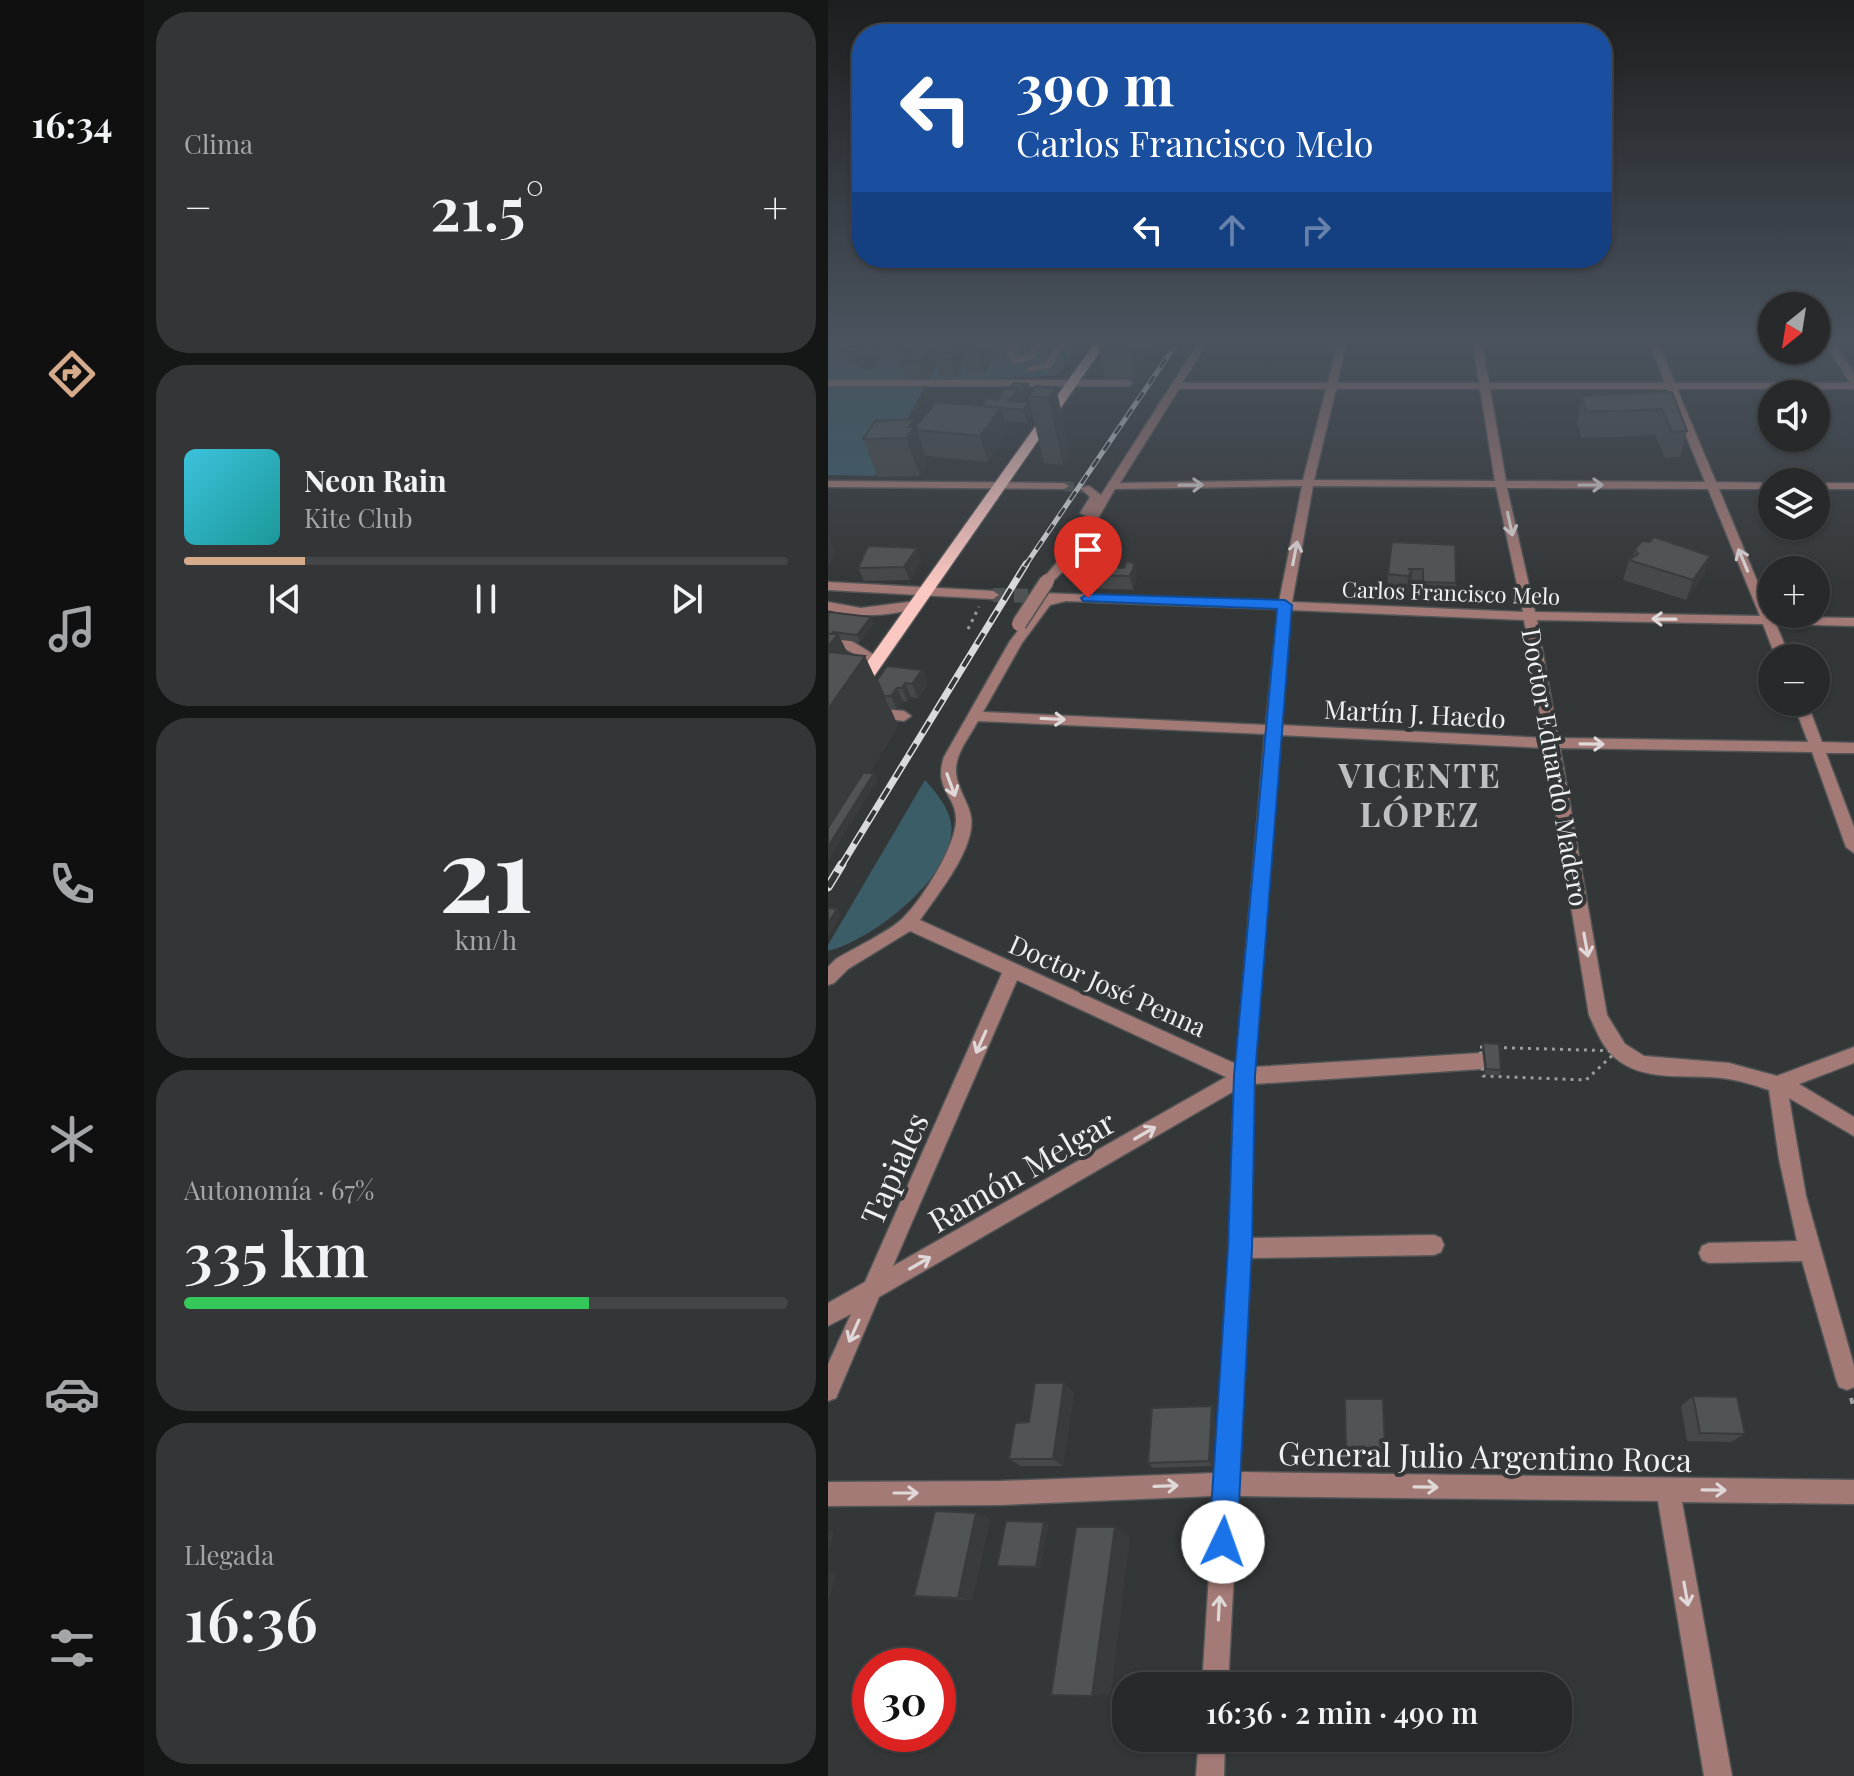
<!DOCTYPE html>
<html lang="es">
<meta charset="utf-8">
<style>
:root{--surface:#27292a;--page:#333536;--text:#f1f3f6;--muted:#a4a6a8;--line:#434547;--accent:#d6ab8b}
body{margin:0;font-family:"Playfair Display",serif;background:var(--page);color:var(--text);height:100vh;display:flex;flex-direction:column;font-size:30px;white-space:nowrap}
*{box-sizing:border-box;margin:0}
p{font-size:26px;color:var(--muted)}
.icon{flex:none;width:44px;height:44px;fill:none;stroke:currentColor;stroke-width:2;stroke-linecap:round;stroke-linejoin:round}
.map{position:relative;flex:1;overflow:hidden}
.sheet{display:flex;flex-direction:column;gap:12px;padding:12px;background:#151717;width:684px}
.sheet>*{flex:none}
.guide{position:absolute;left:24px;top:24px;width:760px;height:244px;border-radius:32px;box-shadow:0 2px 6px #0004,0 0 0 2px var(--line);background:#1a4fa0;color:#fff;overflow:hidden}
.needle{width:52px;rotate:210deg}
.controls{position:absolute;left:930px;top:292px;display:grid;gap:16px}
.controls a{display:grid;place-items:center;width:72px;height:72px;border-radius:50%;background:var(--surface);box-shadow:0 2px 6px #0004,0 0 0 2px var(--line);font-size:40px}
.speed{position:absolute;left:24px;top:1648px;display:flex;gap:16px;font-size:40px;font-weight:700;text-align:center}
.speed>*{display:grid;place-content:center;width:104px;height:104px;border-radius:50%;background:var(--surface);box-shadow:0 2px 6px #0004,0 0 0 2px var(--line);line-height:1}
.speed .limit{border:12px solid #d22;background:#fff;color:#111}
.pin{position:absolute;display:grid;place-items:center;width:68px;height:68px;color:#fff;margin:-82px -34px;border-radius:50% 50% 50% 0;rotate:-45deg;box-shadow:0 0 8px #0007}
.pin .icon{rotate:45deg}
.me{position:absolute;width:88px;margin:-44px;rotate:3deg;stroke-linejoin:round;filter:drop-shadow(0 0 6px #0008)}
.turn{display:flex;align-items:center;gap:28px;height:168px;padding:0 32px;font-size:36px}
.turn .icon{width:104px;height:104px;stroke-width:2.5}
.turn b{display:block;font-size:56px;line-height:68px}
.lanes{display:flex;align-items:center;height:76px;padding:0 32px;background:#0003;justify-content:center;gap:40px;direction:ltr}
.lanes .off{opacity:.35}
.big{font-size:60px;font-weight:600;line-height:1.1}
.sheet .card{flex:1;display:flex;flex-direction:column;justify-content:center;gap:12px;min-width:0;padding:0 28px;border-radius:32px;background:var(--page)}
.sheet .dial{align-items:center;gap:0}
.dial b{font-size:104px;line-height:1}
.song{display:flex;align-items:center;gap:24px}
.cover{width:96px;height:96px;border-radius:12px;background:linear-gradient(135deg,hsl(190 70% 55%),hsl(180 70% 35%))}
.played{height:8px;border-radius:4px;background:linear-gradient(90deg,var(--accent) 20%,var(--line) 20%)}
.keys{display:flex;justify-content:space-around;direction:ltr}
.heat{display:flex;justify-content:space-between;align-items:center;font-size:44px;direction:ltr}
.charge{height:12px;border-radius:6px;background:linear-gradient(90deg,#34c759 67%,var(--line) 0)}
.trip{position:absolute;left:284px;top:1672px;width:460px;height:80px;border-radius:32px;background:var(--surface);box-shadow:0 2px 6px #0004,0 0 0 2px var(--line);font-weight:600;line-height:80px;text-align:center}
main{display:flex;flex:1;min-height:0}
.dock{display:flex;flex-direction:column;width:144px;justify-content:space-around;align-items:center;background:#101011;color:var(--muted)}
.dock .icon{width:56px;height:56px}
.dock .current{color:var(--accent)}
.dock b{font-size:36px;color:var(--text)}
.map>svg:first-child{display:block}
</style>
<main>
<nav class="dock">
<b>16:34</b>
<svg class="icon current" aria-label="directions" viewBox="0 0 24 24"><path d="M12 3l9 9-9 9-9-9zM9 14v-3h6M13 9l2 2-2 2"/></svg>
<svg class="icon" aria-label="music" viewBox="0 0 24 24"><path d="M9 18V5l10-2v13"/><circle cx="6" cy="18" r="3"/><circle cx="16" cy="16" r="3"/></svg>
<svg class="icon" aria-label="phone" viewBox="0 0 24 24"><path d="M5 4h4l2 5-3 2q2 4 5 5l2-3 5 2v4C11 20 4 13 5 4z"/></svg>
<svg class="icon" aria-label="climate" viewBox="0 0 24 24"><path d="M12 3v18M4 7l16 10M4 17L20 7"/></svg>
<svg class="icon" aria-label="car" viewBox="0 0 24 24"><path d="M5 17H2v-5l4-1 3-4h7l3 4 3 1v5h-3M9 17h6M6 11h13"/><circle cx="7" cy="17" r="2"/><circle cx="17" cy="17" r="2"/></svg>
<svg class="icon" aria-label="filters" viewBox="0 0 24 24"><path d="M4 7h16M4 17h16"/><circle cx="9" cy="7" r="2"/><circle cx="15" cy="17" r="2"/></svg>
</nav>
<section class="sheet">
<div class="card"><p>Clima</p>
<div class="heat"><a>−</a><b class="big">21.5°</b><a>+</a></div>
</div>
<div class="card">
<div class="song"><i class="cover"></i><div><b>Neon Rain</b><p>Kite Club</p></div></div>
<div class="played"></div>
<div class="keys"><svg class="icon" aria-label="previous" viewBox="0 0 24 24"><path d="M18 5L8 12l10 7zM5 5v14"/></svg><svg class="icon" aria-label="pause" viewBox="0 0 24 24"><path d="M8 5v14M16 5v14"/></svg><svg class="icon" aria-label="next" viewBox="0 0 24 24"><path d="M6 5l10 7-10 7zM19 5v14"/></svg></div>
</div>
<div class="card dial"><b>21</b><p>km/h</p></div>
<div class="card"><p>Autonomía · 67%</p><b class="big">335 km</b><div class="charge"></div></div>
<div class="card"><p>Llegada</p><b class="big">16:36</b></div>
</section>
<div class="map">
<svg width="1026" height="1776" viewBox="0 0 1026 1776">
<rect width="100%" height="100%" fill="#343738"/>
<!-- green -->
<g fill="#3b5d68">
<polygon points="0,337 255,337 231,373 224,376 101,380 47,476 0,475"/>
<path d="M97,780c11,12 23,27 26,43 7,52 -79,117 -123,128v-6z"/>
</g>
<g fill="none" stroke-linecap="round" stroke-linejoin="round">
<!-- minor-tunnel-far1 -->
<polyline stroke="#505354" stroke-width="10" stroke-dasharray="10 5" stroke-linecap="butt" points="236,486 257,488"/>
<!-- minor-tunnel -->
<polyline stroke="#505354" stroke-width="14" stroke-dasharray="14 7" stroke-linecap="butt" points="165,595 218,596"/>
<defs>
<g id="minor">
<polygon points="185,337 194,337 189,357 200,354 207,337 216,337 207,358 187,364 178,356"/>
<polygon points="232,337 241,337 224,367 199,372 199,368 217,363"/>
<path d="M374,337h9l-29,46h146l11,-46h9l-11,46h142l-7,-46h9l8,46h176l-18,-46h9l19,46h175l-28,-46h9l23,37v15h-177l39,93 56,1v6h-53l53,128 82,1v8l-78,-2 14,34h-14l-13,-34 -226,-4 21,118 250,4 -15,-40h14l15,40 32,1v10h-28l28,74v26l-8,-6 -34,-95 -252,-4 47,267 18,29 19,12 85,7 48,13 77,-29v16l-55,21 55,33v19l-65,-38 17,98 48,170v21l-7,3 -8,-3 -3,-8 -34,-118 -93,2 -7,-3 -3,-7 3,-7 7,-3 88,-2 -18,-82 -10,-69c-15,-5 -31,-10 -47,-12 -35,-4 -79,5 -108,-21 -12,-11 -18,-27 -25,-42l-44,-267 -266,-13 -25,332 227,-14 6,2 3,6 -3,6 -6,2 -228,15 -3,154 184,-3 7,3 3,7 -3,7 -7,3 -184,3 -11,214 615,8v24l-172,-2 50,274h-28l-46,-275 -420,-5 -10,190h-26l12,-190 -213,9 -173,1v-24l173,-1 215,-8 14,-225 4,-157 -355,206 -43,101 -8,3v-37l23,-50 -23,12v-23l37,-21 137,-309 -92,-42 -62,38 -14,14 -6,2v-18l8,-8c18,-11 55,-28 68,-42 19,-19 51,-70 52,-96 1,-26 -23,-31 -12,-64l66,-116 33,-42 -3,-3 2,-3 237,9 23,-116 -187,3c-14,23 -46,85 -68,96l-6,-4 17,-20 29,-45 -7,-3 10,-16 -10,-9 9,-2 12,9zM351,389h147l-23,91 -183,3zM508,389h144l15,92 -181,-1zM662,389h177l38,93 -199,-1zM485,486l183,1 27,125 -231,-10zM679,488l201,1 52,127 -225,-4zM238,601l212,8 -12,116 -283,-13 39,-69 28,-38zM462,610l234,10 20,118 -264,-13zM150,721l287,13 -29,330 -316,-144c17,-25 56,-72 51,-103 -1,-9 -8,-20 -11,-29 -12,-27 5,-43 18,-67zM189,980l209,97 -333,189z"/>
<polygon points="0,380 300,380 305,383 300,386 0,386"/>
<polygon points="0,481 236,483 241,486 236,489 0,487"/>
<rect x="988" y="483" width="38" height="6"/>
<polygon points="0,582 165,591 171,595 165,599 0,590"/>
<path d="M88,601l6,4 -2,3c-30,7 -61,11 -92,2v-8l33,6z"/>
<polygon points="6,638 22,640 56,661 49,665 44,664 14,647 1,645 1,639"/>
<polygon points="43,708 76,711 83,716 76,721 38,716 36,713"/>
<polygon points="371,1738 397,1738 396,1776 368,1776"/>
</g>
<polygon id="major" points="271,337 282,337 6,734 0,736 0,717"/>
</defs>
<!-- minor casing -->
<use href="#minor" stroke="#525556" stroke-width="3"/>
<!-- major casing -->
<use href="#major" stroke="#525556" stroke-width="3"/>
<!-- path-far1 -->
<g stroke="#9a9c9d" stroke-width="3" stroke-dasharray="3 5" stroke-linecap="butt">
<polyline points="140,629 151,607"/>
<polygon points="652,1047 789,1051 758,1080 655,1076"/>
</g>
<!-- path -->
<polyline stroke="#9a9c9d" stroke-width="4" stroke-dasharray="6 9" stroke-linecap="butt" points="1023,1398 1026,1409"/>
<!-- minor -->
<use href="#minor" fill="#a47a76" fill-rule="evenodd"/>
<!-- major -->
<use href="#major" fill="#fbc7c1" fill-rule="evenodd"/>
<defs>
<polyline id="rail-far2" points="197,566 353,337"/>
<polyline id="rail-far1" points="13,866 198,564"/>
<polyline id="rail" points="0,887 14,864"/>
</defs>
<!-- rail-far2 casing -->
<use href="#rail-far2" stroke="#d8dbdc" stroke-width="5"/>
<!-- rail-far1 casing -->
<use href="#rail-far1" stroke="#d8dbdc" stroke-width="7"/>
<!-- rail casing -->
<use href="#rail" stroke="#d8dbdc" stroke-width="9"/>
<!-- rail-far2 -->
<use href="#rail-far2" stroke="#343738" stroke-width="3" stroke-dasharray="10" stroke-linecap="butt"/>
<!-- rail-far1 -->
<use href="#rail-far1" stroke="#343738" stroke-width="4" stroke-dasharray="13" stroke-linecap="butt"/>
<!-- rail -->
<use href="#rail" stroke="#343738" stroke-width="6" stroke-dasharray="17" stroke-linecap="butt"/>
<defs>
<polyline id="minor-bridge" points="191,624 219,581"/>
</defs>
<!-- minor-bridge casing -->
<use href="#minor-bridge" stroke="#525556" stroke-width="17" stroke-linecap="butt"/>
<!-- minor-bridge -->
<use href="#minor-bridge" stroke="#a47a76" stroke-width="14"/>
</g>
<!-- wall -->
<g fill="#464849">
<polygon points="112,337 114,344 118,337 174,337 157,373 139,373 136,363 128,378 113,376 109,366 101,380 79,380 72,361 75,358 72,348"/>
<polygon points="269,337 327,337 321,348 308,347 312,373 308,379 276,377"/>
<polygon points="19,347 51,359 44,370 33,370 30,365 20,364 15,352"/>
<polygon points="200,384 202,391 193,402 204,415 199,423 177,421 180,433 160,462 98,456 97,460 99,465 92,476 50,477 35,439 88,426 153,406 170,400 182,388"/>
<polygon points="228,388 243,455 235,465 216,463 200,396"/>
<polygon points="844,392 859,431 852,457 837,458 827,435 753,438 749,422 754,396"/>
<polygon points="564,542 628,583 626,603 594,602 594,590 583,589 579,597 559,594 560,574"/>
<polygon points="807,550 882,556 875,576 858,600 795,580 801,560 805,557"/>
<polygon points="94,561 82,580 36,581 30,568"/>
<polygon points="282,567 309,577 305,590 258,588 255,575"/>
<polygon points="0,612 46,623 32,642 13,640 20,654 49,680 94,670 100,683 90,698 83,697 80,702 75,701 69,710 63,709 70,726 41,773 46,773 49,780 0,860"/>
<polygon points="655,1043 673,1070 672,1075 657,1075 654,1049"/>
<polygon points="236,1383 246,1393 235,1466 193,1466 181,1459 201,1422"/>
<polygon points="865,1396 917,1434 903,1442 859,1441 853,1406"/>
<polygon points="517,1399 557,1449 555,1459 518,1459"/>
<polygon points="384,1406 387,1412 384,1466 325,1468 320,1463"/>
<polygon points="148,1513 162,1519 144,1600 102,1598 86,1596"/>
<polygon points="216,1522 220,1524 212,1568 173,1567 169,1566"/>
</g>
<!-- shaded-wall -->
<g fill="#393b3c">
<polygon points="109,337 112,337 117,353 107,358 109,366 101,380 95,361"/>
<polygon points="147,337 174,337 157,373"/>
<polygon points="302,337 306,337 312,373 308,379"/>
<polygon points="320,337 327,337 321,348"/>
<polygon points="130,344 136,363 128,378 123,359"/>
<polygon points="47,347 51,359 44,370 39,358"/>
<polygon points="200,384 202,391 193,402 192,395"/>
<polygon points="228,388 243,455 235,465 220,398"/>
<polygon points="190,389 193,402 181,401"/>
<polygon points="201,402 204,415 199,423 196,410"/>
<polygon points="173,408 180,433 160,462 152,436"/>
<polygon points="86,419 98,457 97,460 99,465 92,476 78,438 81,427"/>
<polygon points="0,533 8,552 0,566"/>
<polygon points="89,548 94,561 82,580 76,567"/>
<polygon points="882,556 875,576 858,600 865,580"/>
<polygon points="307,564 309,577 305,590 302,576"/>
<polygon points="584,571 583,591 579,597 580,576"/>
<polygon points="43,617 46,623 32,642 29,635"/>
<polygon points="5,632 7,638 10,634 20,654 9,669 0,652 0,639"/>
<polygon points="37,656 70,726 0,838 0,709"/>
<polygon points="94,670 100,683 90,698 84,684"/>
<polygon points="77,683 83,697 80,702 74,688"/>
<polygon points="69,688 75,701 69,710 63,696"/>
<polygon points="46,773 49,780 0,860 0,847"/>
<polygon points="9,909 13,915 0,937 0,923"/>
<polygon points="236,1383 246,1393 235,1466 225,1459"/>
<polygon points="384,1406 387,1412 384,1466 381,1461"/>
<polygon points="148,1513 162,1519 144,1600 130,1598"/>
<polygon points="216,1522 220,1524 212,1568 208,1567"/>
<polygon points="287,1527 302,1537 283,1694 264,1696"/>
<polygon points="0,1530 6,1532 0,1554"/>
<polygon points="0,1573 8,1574 0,1603"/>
</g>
<!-- building -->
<g fill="#515455" stroke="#393b3c" stroke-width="2">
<polygon points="79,337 109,337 95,361 72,361 85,348 72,348"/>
<polygon points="118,337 128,337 130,344 123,359 107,358"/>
<polygon points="19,347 47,347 39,358 28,358 32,352 15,352"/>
<polygon points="186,383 200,384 192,395 190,389 182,388"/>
<polygon points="208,386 228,388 220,398 200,396"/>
<polygon points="176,388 190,389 181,401 201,402 196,410 153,406 159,398 170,400"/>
<polygon points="844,392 859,431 844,432 834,409 758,412 754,396"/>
<polygon points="108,402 173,408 152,436 89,430 88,426"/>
<polygon points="86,419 81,427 86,427 78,438 35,439 47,421"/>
<polygon points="826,537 882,556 865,580 801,560 810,554 807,550 814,541 822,542"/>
<polygon points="564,542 627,545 628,583 595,582 595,569 580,569 584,571 580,576 560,574"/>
<polygon points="40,546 89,548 76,567 30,568"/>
<polygon points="299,561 307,564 302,576 255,575 259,562 281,562 279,567 296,568"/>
<polygon points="0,612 43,617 29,635 5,632 4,634 0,634"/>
<polygon points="0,634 10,634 0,647"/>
<polygon points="2,652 37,656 0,709 0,654"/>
<polygon points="59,666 94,670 84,684 77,683 74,688 69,688 63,696 56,696 49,680"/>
<polygon points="35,773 46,773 0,847 0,828"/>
<polygon points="0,908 9,909 0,923"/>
<polygon points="655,1043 671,1044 673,1070 658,1069"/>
<polygon points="207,1383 236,1383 225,1459 181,1459 187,1423 201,1422"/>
<polygon points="865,1396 909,1397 917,1434 872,1433"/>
<polygon points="517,1399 555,1399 557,1449 518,1449"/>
<polygon points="384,1406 381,1461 320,1463 324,1408"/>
<polygon points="107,1511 148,1513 130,1598 86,1596"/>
<polygon points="178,1521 216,1522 208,1567 169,1566"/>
<polygon points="248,1527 287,1527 264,1696 223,1695"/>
</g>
<!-- one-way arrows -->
<defs><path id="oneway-shaft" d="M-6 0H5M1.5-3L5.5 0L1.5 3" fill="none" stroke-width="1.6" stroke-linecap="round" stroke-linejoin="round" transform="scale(2)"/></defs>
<g stroke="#dfd8d8">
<use href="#oneway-shaft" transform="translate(363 485) rotate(-1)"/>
<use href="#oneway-shaft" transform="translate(763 485)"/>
<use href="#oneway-shaft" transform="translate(682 524) rotate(78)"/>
<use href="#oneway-shaft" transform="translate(467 553) rotate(-79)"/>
<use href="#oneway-shaft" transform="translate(915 560) rotate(-113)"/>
<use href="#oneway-shaft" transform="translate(836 619) rotate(-179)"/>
<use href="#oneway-shaft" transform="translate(225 719) rotate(3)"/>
<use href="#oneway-shaft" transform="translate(764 744) rotate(1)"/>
<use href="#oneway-shaft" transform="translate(123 785) rotate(70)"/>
<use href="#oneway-shaft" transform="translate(758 945) rotate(80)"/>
<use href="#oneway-shaft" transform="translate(153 1042) rotate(114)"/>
<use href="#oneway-shaft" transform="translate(317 1133) rotate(-30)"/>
<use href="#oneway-shaft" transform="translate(92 1263) rotate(-30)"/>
<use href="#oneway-shaft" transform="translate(26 1331) rotate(114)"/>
<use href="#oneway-shaft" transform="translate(338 1486) rotate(-2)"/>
<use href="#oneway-shaft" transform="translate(598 1487) rotate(1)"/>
<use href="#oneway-shaft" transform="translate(886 1490) rotate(1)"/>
<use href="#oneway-shaft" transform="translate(78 1493)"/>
<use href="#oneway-shaft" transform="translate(858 1594) rotate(80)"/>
<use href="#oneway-shaft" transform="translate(391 1608) rotate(-87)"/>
</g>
<!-- sky -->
<linearGradient id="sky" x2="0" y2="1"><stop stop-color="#1d1e1f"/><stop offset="0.58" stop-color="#4a535e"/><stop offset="1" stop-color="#4a535e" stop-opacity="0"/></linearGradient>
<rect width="1026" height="586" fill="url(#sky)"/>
<!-- route -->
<polygon fill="#1a73e8" stroke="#114b97" stroke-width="2" points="260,594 457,600 464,605 427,1076 424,1248 409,1542 405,1551 395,1555 385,1551 381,1542 400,1248 406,1076 449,609 255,601 253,598"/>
<g text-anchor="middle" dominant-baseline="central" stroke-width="8" stroke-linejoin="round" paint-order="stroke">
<!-- far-street labels -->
<g font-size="22" fill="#eef0f1" stroke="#343738">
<text transform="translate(623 592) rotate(2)">Carlos Francisco Melo</text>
</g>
<!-- street labels -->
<g font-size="26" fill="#eef0f1" stroke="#343738">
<text transform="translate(587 713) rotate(3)">Martín J. Haedo</text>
<text transform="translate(728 767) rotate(80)">Doctor Eduardo Madero</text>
<text transform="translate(280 985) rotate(24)">Doctor José Penna</text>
</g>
<!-- near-street labels -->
<g font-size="32" fill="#eef0f1" stroke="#343738">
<text transform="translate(65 1168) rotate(-66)">Tapiales</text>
<text transform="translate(193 1170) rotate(-30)">Ramón Melgar</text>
<text transform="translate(657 1455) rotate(1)">General Julio Argentino Roca</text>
</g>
<!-- district labels -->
<g font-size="34" font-weight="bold" letter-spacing="2" fill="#bcc0c1" stroke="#343738">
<text x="592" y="774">VICENTE<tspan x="592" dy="39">LÓPEZ</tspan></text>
</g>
</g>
</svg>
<div class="controls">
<a><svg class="needle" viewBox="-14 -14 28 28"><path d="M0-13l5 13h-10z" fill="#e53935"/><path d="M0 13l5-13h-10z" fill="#a4a6a8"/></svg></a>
<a><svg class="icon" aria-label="sound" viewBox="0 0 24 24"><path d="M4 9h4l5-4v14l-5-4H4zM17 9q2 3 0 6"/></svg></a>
<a><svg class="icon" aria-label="layers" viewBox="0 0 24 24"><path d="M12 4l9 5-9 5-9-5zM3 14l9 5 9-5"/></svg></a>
<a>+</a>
<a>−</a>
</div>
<div class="speed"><div class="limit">30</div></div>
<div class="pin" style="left:260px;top:598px;background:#d93025"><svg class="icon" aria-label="arrive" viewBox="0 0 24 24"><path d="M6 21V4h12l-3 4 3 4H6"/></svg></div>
<svg class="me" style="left:395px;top:1542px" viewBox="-20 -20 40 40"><circle r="19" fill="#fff"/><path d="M0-13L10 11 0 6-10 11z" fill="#1a73e8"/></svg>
<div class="trip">16:36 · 2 min · 490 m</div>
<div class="guide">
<div class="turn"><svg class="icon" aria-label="left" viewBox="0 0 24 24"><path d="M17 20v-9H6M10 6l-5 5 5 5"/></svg><div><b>390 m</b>Carlos Francisco Melo</div></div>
<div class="lanes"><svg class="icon" aria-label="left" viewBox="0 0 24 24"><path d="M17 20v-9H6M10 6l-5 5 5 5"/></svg><svg class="icon off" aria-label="ahead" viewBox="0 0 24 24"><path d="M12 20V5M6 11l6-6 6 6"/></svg><svg class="icon off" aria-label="right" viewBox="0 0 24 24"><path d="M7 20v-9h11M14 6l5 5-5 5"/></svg></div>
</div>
</div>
</main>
